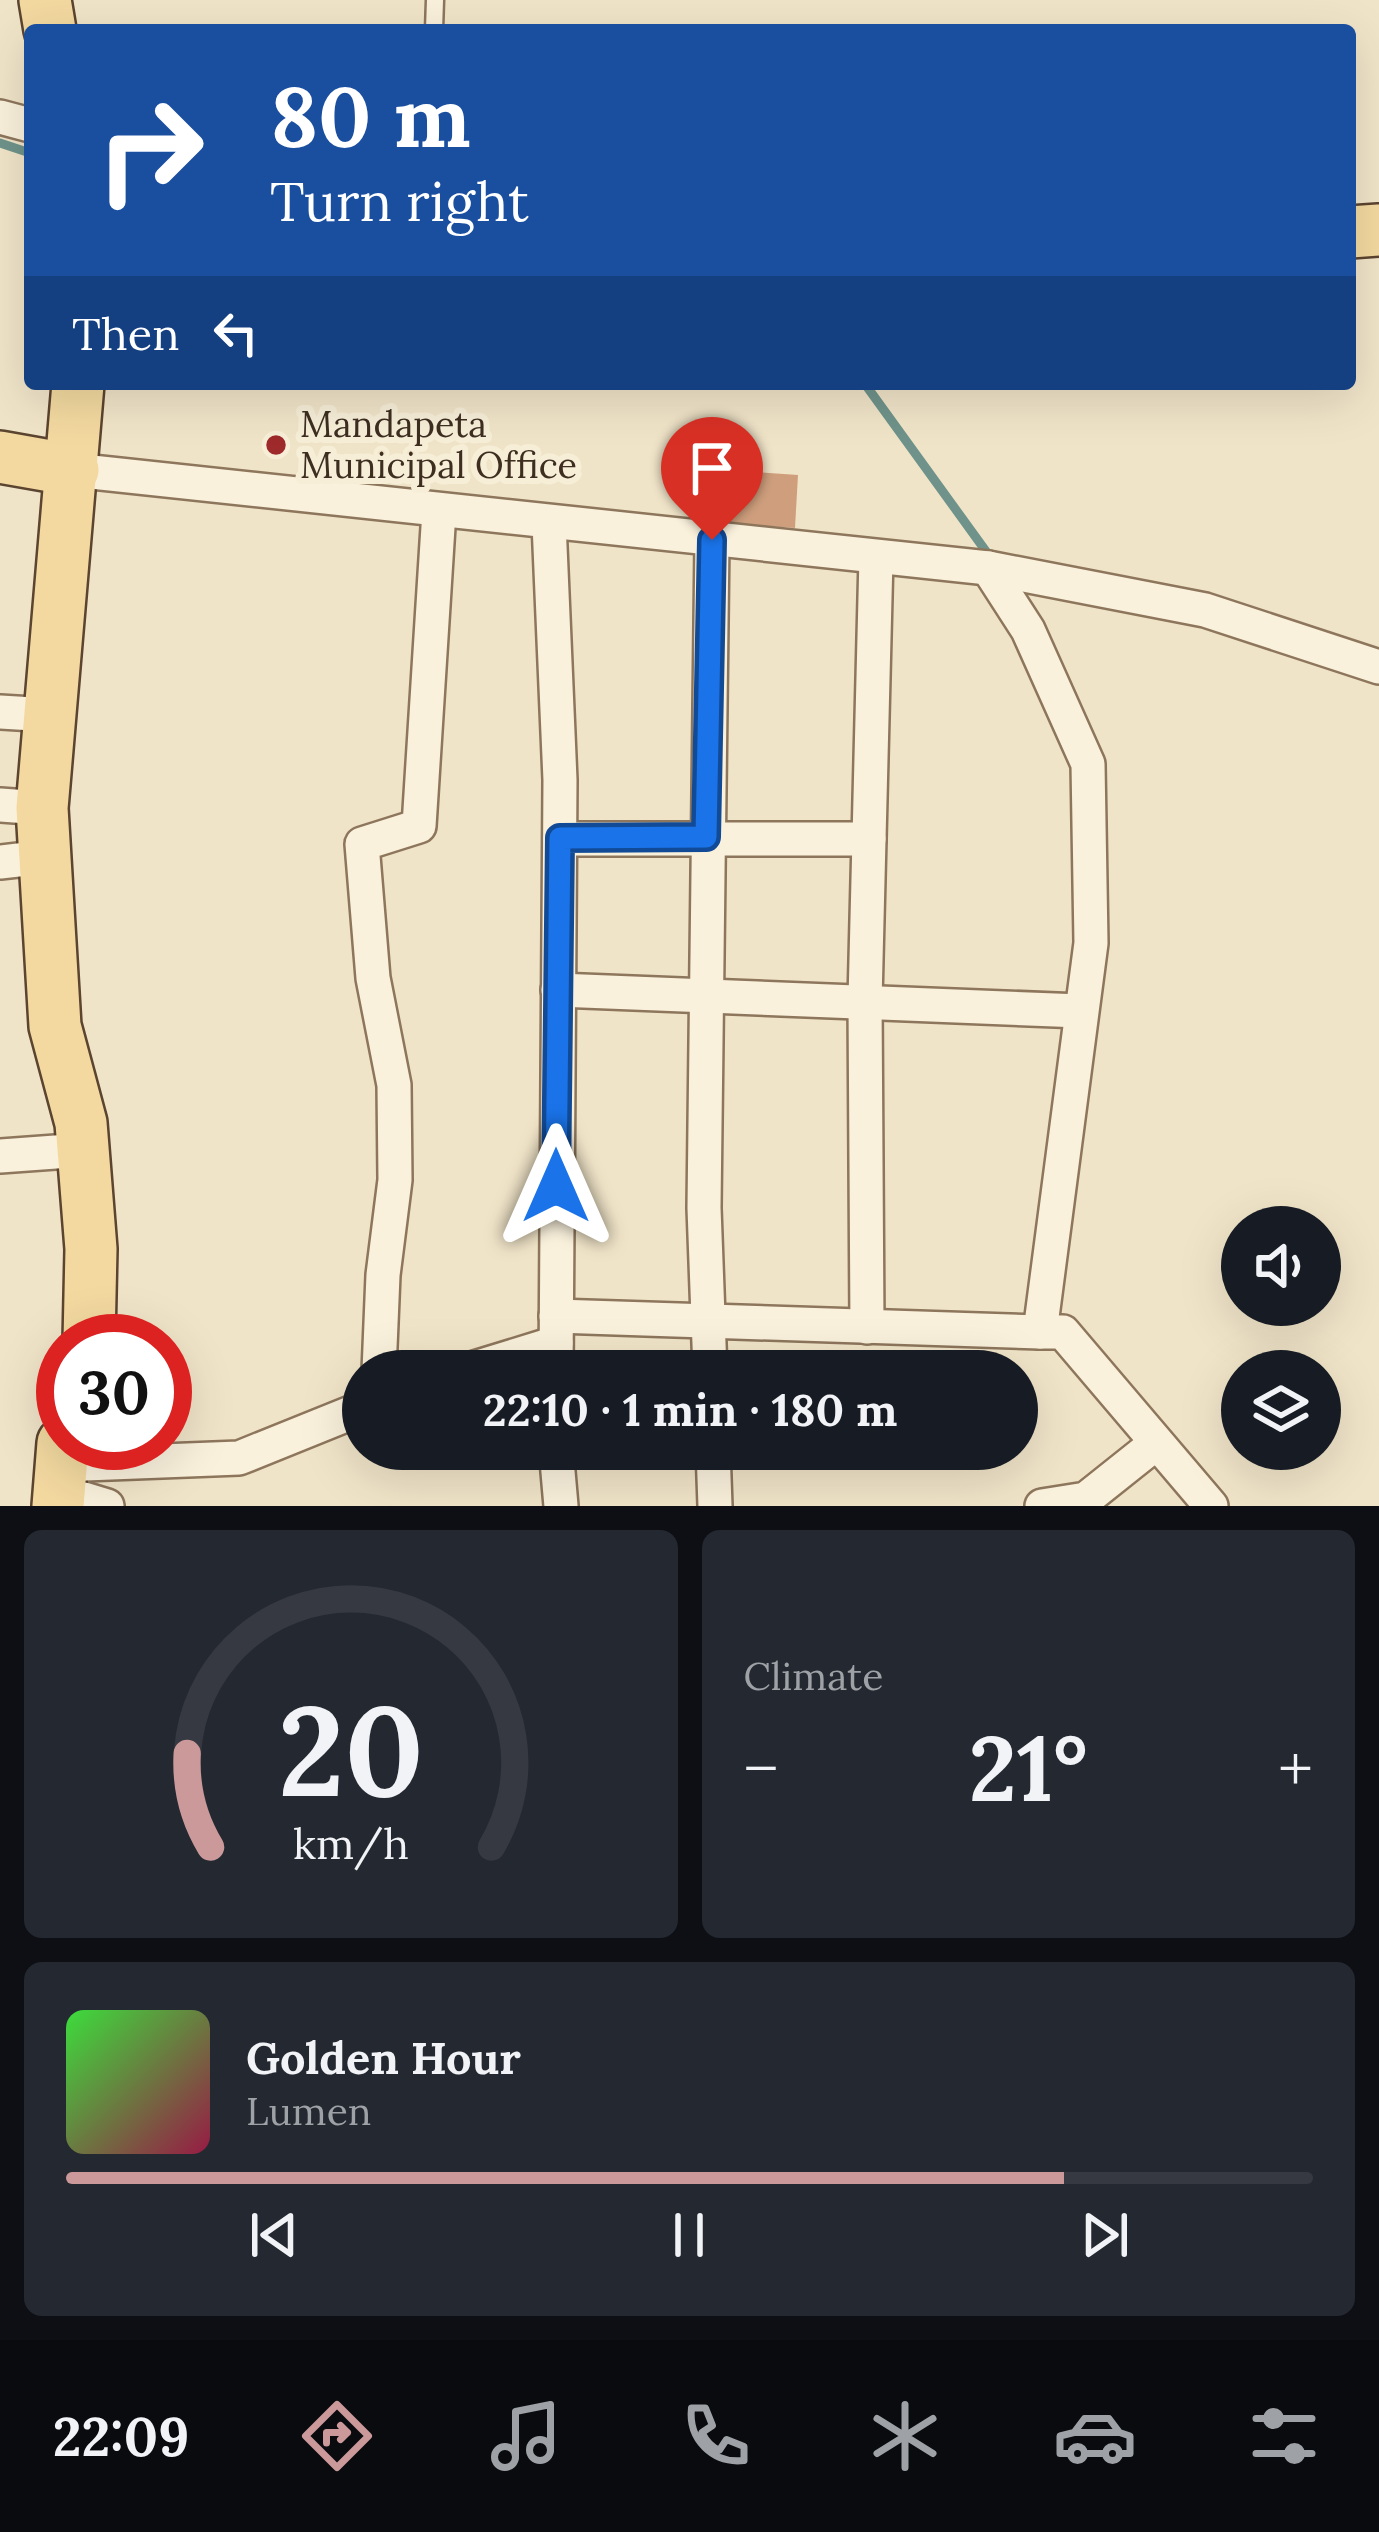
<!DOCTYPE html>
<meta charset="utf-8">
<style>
:root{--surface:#171b24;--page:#242831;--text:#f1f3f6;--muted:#9ea1a6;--line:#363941;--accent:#cc999b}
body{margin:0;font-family:Lora,serif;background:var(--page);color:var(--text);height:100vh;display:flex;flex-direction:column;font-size:45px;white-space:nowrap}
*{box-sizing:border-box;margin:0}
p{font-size:39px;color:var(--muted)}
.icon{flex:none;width:66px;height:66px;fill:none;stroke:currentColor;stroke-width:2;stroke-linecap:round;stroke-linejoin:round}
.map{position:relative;height:1506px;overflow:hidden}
.drawer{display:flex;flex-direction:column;gap:24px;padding:24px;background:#0d0f14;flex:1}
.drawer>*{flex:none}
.hud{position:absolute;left:24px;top:24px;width:1332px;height:366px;border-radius:12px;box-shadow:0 12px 48px #0002;background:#1a4fa0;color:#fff;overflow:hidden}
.tools{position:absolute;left:1221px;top:1206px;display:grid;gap:24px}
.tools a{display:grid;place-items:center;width:120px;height:120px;border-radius:50%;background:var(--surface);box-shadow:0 12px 48px #0002;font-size:60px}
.speed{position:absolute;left:36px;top:1314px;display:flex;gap:24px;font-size:60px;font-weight:700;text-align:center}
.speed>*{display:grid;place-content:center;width:156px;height:156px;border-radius:50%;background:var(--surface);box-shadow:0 12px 48px #0002;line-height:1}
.speed .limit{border:18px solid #d22;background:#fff;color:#111}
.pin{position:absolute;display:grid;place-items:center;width:102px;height:102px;color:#fff;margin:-123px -51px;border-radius:50% 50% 50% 0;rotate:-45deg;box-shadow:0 0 12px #0007}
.pin .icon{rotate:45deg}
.me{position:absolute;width:132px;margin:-66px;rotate:0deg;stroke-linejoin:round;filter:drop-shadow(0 0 9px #0008)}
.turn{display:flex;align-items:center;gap:42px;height:252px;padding:0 48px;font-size:54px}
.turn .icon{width:156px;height:156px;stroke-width:2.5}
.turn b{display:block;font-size:84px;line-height:102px}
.then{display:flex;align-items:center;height:114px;padding:0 48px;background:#0003;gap:24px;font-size:45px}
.big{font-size:90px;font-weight:700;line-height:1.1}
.drawer .card{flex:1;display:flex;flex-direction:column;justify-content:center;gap:18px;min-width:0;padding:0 42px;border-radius:18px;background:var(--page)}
.drawer .dial{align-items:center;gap:0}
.dial svg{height:312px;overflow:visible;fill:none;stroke:var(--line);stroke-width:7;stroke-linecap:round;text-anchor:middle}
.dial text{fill:var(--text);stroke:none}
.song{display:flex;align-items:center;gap:36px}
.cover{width:144px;height:144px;border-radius:18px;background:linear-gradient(135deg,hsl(120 70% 55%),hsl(340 70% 35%))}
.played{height:12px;border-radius:6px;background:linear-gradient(90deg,var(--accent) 80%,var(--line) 80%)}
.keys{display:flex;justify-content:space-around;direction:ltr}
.heat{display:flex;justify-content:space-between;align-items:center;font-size:66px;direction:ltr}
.drawer .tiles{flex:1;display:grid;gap:24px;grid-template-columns:1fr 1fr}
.card:last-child{grid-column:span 2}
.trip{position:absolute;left:342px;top:1350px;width:696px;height:120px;border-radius:60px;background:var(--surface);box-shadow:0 12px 48px #0002;font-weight:700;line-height:120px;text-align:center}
.tab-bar{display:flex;height:192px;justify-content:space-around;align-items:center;background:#090b0e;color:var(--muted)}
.tab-bar .icon{width:84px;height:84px}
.tab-bar .selected{color:var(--accent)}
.tab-bar b{font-size:54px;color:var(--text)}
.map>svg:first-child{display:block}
</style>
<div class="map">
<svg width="1379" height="1506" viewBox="0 0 1379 1506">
<rect width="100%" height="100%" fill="#f0e4c8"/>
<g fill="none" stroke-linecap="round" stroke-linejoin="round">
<!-- stream -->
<g stroke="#6f938a" stroke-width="9">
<polyline points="0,143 30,153"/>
<polyline points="865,384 993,561"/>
</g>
</g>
<!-- building -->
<polygon fill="#cf9f7d" points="713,469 798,475 795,528 709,522"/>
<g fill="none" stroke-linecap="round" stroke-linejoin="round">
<defs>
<polyline id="service" points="434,30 435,0"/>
<g id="minor">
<polyline points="0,117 30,125"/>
<polyline points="73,470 988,568 1205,610 1379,667"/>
<polyline points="549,523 560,780 556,1371"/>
<polyline points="988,568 1028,630 1088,764 1091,943 1040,1332 1063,1332 1211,1506"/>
<polyline points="0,712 50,715"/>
<polyline points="0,805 42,808"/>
<polyline points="560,839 869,839"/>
<polyline points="0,862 44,857"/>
<polyline points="558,990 1081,1011"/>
<polyline points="0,1156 83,1150"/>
<polyline points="556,1316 1040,1332"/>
<polyline points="867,1327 865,1000 876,557"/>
<polyline points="379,1371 383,1275 395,1180 394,1085 373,978 362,844 419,826 439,511"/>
<polyline points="465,1371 556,1343"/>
<polyline points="710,1371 704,1208 712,540"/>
<polyline points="556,1449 561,1506"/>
<polyline points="713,1449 715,1506"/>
<polyline points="85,1464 239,1458 363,1408"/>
<polyline points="84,1499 107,1506"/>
<polyline points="1042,1506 1086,1499 1155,1444"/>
</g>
<g id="primary">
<polyline points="45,0 50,30"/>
<polyline points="1350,232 1379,230"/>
<polyline points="78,384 42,808 55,1026 81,1123 91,1249 89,1341"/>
<polyline points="0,457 73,470"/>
<polyline points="58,1506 63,1443"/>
</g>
</defs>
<!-- service casing -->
<use href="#service" stroke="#8d765c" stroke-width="21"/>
<!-- minor casing -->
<use href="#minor" stroke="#8d765c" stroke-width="38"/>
<!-- primary casing -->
<use href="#primary" stroke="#5b4430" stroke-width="56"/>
<!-- service -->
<use href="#service" stroke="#faf1dc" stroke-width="16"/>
<!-- minor -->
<use href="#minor" stroke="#faf1dc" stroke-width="33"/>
<!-- primary -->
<use href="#primary" stroke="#f3d9a0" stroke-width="51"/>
</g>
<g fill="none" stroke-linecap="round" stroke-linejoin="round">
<defs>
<polyline id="route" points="556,1186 560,838 706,837 712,540"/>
</defs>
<!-- route casing -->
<use href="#route" stroke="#114b97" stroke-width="30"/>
<!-- route -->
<use href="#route" stroke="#1a73e8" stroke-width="21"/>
</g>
<!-- markers -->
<circle fill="#9e2a2b" stroke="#f7eed8" stroke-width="4.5" cx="276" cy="445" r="12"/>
<g text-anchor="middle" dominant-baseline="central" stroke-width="12" stroke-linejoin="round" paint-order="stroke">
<!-- poi labels -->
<g font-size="36" fill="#3d2e20" stroke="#f7eed8" text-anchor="start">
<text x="300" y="424">Mandapeta<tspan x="300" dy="41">Municipal Office</tspan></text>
</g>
</g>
</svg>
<div class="tools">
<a><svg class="icon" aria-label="sound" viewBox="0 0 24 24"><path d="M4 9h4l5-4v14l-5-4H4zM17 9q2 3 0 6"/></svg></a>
<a><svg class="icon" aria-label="layers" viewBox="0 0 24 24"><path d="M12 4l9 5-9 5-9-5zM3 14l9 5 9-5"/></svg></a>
</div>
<div class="speed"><div class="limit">30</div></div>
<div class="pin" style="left:712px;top:540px;background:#d93025"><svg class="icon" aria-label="arrive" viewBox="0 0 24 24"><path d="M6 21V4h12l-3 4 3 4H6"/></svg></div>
<svg class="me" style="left:556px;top:1186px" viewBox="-20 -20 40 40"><path d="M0-17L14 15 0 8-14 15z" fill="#1a73e8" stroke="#fff" stroke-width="4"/></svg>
<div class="trip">22:10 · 1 min · 180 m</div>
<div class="hud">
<div class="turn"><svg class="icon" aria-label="right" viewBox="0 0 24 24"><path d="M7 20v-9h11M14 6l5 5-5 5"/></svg><div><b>80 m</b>Turn right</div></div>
<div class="then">Then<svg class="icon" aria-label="left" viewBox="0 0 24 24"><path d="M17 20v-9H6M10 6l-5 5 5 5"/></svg></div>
</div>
</div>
<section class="drawer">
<div class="tiles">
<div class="card dial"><svg viewBox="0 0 100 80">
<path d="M14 69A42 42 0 1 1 86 69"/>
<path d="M14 69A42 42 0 0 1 8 45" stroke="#cc999b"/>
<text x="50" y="56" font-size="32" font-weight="700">20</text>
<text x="50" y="72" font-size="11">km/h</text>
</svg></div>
<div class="card"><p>Climate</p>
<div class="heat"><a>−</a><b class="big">21°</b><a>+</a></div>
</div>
<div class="card">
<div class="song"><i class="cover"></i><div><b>Golden Hour</b><p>Lumen</p></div></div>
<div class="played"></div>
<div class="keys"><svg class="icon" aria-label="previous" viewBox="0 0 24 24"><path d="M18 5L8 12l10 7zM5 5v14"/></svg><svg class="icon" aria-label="pause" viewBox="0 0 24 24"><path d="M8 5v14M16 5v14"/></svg><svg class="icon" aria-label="next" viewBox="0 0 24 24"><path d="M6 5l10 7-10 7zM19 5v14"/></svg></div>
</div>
</div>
</section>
<nav class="tab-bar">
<b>22:09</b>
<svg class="icon selected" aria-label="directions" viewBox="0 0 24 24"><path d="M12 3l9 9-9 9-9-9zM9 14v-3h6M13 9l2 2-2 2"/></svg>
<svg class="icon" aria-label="music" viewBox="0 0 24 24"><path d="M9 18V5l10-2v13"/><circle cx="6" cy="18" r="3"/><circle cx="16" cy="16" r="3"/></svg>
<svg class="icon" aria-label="phone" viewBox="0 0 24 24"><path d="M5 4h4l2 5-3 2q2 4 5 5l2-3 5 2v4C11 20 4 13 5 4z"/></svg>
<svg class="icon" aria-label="climate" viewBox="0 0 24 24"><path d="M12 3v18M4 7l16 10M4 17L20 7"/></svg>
<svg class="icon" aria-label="car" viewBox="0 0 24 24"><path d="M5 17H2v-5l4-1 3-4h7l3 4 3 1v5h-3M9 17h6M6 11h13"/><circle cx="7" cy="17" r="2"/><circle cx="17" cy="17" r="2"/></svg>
<svg class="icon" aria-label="filters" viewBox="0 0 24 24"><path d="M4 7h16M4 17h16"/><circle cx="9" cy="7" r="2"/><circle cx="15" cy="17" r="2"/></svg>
</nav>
